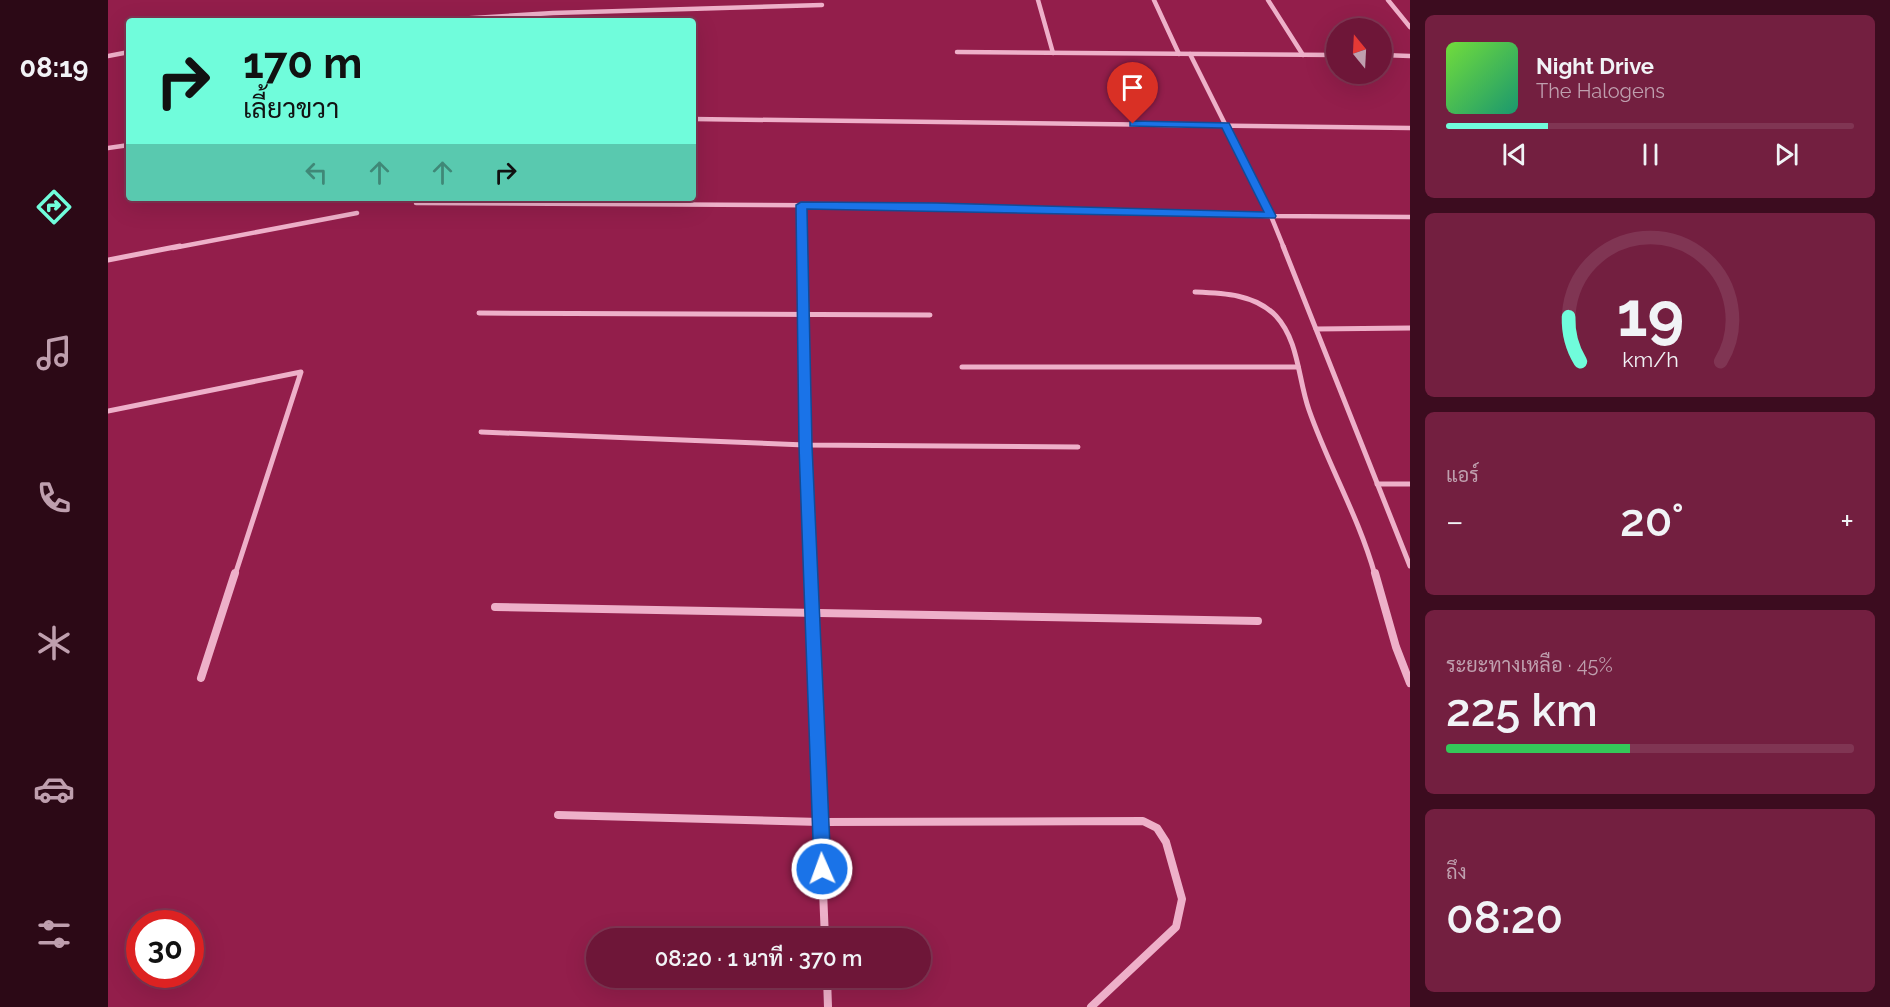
<!DOCTYPE html>
<html lang="th">
<meta charset="utf-8">
<style>
:root{--surface:#6e1638;--page:#731f40;--text:#f1f3f6;--muted:#bf9fae;--line:#803553;--accent:#70fcdb}
body{margin:0;font-family:Raleway,Sarabun,sans-serif;background:var(--page);color:var(--text);height:100vh;display:flex;flex-direction:column;font-size:22px;white-space:nowrap}
*{box-sizing:border-box;margin:0}
p{font-size:20px;color:var(--muted)}
.icon{flex:none;width:33px;height:33px;fill:none;stroke:currentColor;stroke-width:2;stroke-linecap:round;stroke-linejoin:round}
.map{position:relative;flex:1;overflow:hidden}
.panel{display:flex;flex-direction:column;gap:15px;padding:15px;background:#3c0c1f;width:480px}
.panel>*{flex:none}
.banner{position:absolute;left:18px;top:18px;width:570px;height:183px;border-radius:6px;box-shadow:0 6px 24px #0002,0 0 0 2px var(--line);background:#70fcdb;color:#111;overflow:hidden}
.needle{width:39px;rotate:342deg}
.tools{position:absolute;left:1218px;top:18px;display:grid;gap:12px}
.tools a{display:grid;place-items:center;width:66px;height:66px;border-radius:50%;background:var(--surface);box-shadow:0 6px 24px #0002,0 0 0 2px var(--line);font-size:30px}
.speed{position:absolute;left:18px;top:910px;display:flex;gap:12px;font-size:30px;font-weight:700;text-align:center}
.speed>*{display:grid;place-content:center;width:78px;height:78px;border-radius:50%;background:var(--surface);box-shadow:0 6px 24px #0002,0 0 0 2px var(--line);line-height:1}
.speed .limit{border:9px solid #d22;background:#fff;color:#111}
.pin{position:absolute;display:grid;place-items:center;width:51px;height:51px;color:#fff;margin:-62px -26px;border-radius:50% 50% 50% 0;rotate:-45deg;box-shadow:0 0 6px #0007}
.pin .icon{rotate:45deg}
.me{position:absolute;width:66px;margin:-33px;rotate:358deg;stroke-linejoin:round;filter:drop-shadow(0 0 4px #0008)}
.turn{display:flex;align-items:center;gap:21px;height:126px;padding:0 18px;font-size:27px}
.turn .icon{width:78px;height:78px;stroke-width:2.5}
.turn b{display:block;font-size:42px;line-height:51px}
.lanes{display:flex;align-items:center;height:57px;padding:0 18px;background:#0003;justify-content:center;gap:30px;direction:ltr}
.lanes .off{opacity:.35}
.big{font-size:45px;font-weight:600;line-height:1.1}
.panel .widget{flex:1;display:flex;flex-direction:column;justify-content:center;gap:9px;min-width:0;padding:0 21px;border-radius:9px;background:var(--page)}
.panel .dial{align-items:center;gap:0}
.dial svg{height:156px;overflow:visible;fill:none;stroke:var(--line);stroke-width:7;stroke-linecap:round;text-anchor:middle}
.dial text{fill:var(--text);stroke:none}
.song{display:flex;align-items:center;gap:18px}
.cover{width:72px;height:72px;border-radius:9px;background:linear-gradient(135deg,hsl(100 70% 55%),hsl(160 70% 35%))}
.played{height:6px;border-radius:3px;background:linear-gradient(90deg,var(--accent) 25%,var(--line) 25%)}
.keys{display:flex;justify-content:space-around;direction:ltr}
.heat{display:flex;justify-content:space-between;align-items:center;font-size:33px;direction:ltr}
.charge{height:9px;border-radius:4px;background:linear-gradient(90deg,#34c759 45%,var(--line) 0)}
.trip{position:absolute;left:478px;top:928px;width:345px;height:60px;border-radius:30px;background:var(--surface);box-shadow:0 6px 24px #0002,0 0 0 2px var(--line);font-weight:600;line-height:60px;text-align:center}
main{display:flex;flex:1;min-height:0}
.tab-bar{display:flex;flex-direction:column;width:108px;justify-content:space-around;align-items:center;background:#2c0916;color:var(--muted)}
.tab-bar .icon{width:42px;height:42px}
.tab-bar .current{color:var(--accent)}
.tab-bar b{font-size:27px;color:var(--text)}
.map>svg:first-child{display:block}
</style>
<main>
<nav class="tab-bar">
<b>08:19</b>
<svg class="icon current" aria-label="directions" viewBox="0 0 24 24"><path d="M12 3l9 9-9 9-9-9zM9 14v-3h6M13 9l2 2-2 2"/></svg>
<svg class="icon" aria-label="music" viewBox="0 0 24 24"><path d="M9 18V5l10-2v13"/><circle cx="6" cy="18" r="3"/><circle cx="16" cy="16" r="3"/></svg>
<svg class="icon" aria-label="phone" viewBox="0 0 24 24"><path d="M5 4h4l2 5-3 2q2 4 5 5l2-3 5 2v4C11 20 4 13 5 4z"/></svg>
<svg class="icon" aria-label="climate" viewBox="0 0 24 24"><path d="M12 3v18M4 7l16 10M4 17L20 7"/></svg>
<svg class="icon" aria-label="car" viewBox="0 0 24 24"><path d="M5 17H2v-5l4-1 3-4h7l3 4 3 1v5h-3M9 17h6M6 11h13"/><circle cx="7" cy="17" r="2"/><circle cx="17" cy="17" r="2"/></svg>
<svg class="icon" aria-label="filters" viewBox="0 0 24 24"><path d="M4 7h16M4 17h16"/><circle cx="9" cy="7" r="2"/><circle cx="15" cy="17" r="2"/></svg>
</nav>
<div class="map">
<svg width="1302" height="1007" viewBox="0 0 1302 1007">
<rect width="100%" height="100%" fill="#931e4b"/>
<g fill="none" stroke-linecap="round" stroke-linejoin="round">
<!-- minor-far2 -->
<g stroke="#eeb0c9" stroke-width="4.5">
<polyline points="930,0 945,53"/>
<polyline points="1046,0 1071,54"/>
<polyline points="1160,0 1195,55"/>
<polyline points="1280,0 1302,27"/>
<polyline points="316,21 445,13 714,5"/>
<polyline points="849,52 1228,55"/>
<polyline points="1082,54 1163,216 1176,248"/>
<polyline points="1274,55 1302,56"/>
<polyline points="0,56 21,52"/>
<polyline points="585,119 1302,128"/>
<polyline points="0,148 21,145"/>
<polyline points="308,203 828,206 1163,216 1302,217"/>
<polyline points="693,205 694,248"/>
<polyline points="65,248 249,213"/>
</g>
<!-- minor-far1 -->
<g stroke="#eeb0c9" stroke-width="5">
<polyline points="694,246 702,575"/>
<polyline points="1175,246 1302,566"/>
<polyline points="0,260 72,246"/>
<path d="M1087,292c28,1 60,2 81,24 23,25 22,63 33,94 20,57 49,105 66,165"/>
<polyline points="371,313 822,315"/>
<polyline points="1208,329 1302,328"/>
<polyline points="854,367 1190,367"/>
<polyline points="0,411 193,372 127,575"/>
<polyline points="373,432 697,445 970,447"/>
<polyline points="1269,484 1302,484"/>
</g>
<!-- minor -->
<g stroke="#eeb0c9" stroke-width="8">
<polyline points="702,573 717,939"/>
<polyline points="1267,573 1288,647 1302,683"/>
<polyline points="387,607 1150,621"/>
<polyline points="93,678 127,573"/>
<polyline points="450,815 712,822 1035,821 1049,828 1058,842 1074,899 1068,927 983,1007"/>
<polyline points="719,978 720,1007"/>
</g>
</g>
<!-- route -->
<polygon fill="#1a73e8" stroke="#114b97" stroke-width="1.5" points="1025,121 1121,123 1168,216 1167,218 699,209 704,446 723,869 721,875 714,877 708,875 706,869 691,446 688,205 693,202 828,203 1156,212 1114,128 1022,126 1022,122"/>
</svg>
<div class="tools">
<a><svg class="needle" viewBox="-14 -14 28 28"><path d="M0-13l5 13h-10z" fill="#e53935"/><path d="M0 13l5-13h-10z" fill="#bf9fae"/></svg></a>
</div>
<div class="speed"><div class="limit">30</div></div>
<div class="pin" style="left:1025px;top:124px;background:#d93025"><svg class="icon" aria-label="arrive" viewBox="0 0 24 24"><path d="M6 21V4h12l-3 4 3 4H6"/></svg></div>
<svg class="me" style="left:714px;top:869px" viewBox="-20 -20 40 40"><circle r="17" fill="#1a73e8" stroke="#fff" stroke-width="3"/><path d="M0-11L8 9 0 5-8 9z" fill="#fff"/></svg>
<div class="trip">08:20 · 1 นาที · 370 m</div>
<div class="banner">
<div class="turn"><svg class="icon" aria-label="right" viewBox="0 0 24 24"><path d="M7 20v-9h11M14 6l5 5-5 5"/></svg><div><b>170 m</b>เลี้ยวขวา</div></div>
<div class="lanes"><svg class="icon off" aria-label="left" viewBox="0 0 24 24"><path d="M17 20v-9H6M10 6l-5 5 5 5"/></svg><svg class="icon off" aria-label="ahead" viewBox="0 0 24 24"><path d="M12 20V5M6 11l6-6 6 6"/></svg><svg class="icon off" aria-label="ahead" viewBox="0 0 24 24"><path d="M12 20V5M6 11l6-6 6 6"/></svg><svg class="icon" aria-label="right" viewBox="0 0 24 24"><path d="M7 20v-9h11M14 6l5 5-5 5"/></svg></div>
</div>
</div>
<section class="panel">
<div class="widget">
<div class="song"><i class="cover"></i><div><b>Night Drive</b><p>The Halogens</p></div></div>
<div class="played"></div>
<div class="keys"><svg class="icon" aria-label="previous" viewBox="0 0 24 24"><path d="M18 5L8 12l10 7zM5 5v14"/></svg><svg class="icon" aria-label="pause" viewBox="0 0 24 24"><path d="M8 5v14M16 5v14"/></svg><svg class="icon" aria-label="next" viewBox="0 0 24 24"><path d="M6 5l10 7-10 7zM19 5v14"/></svg></div>
</div>
<div class="widget dial"><svg viewBox="0 0 100 80">
<path d="M14 69A42 42 0 1 1 86 69"/>
<path d="M14 69A42 42 0 0 1 8 46" stroke="#70fcdb"/>
<text x="50" y="56" font-size="32" font-weight="700">19</text>
<text x="50" y="72" font-size="11">km/h</text>
</svg></div>
<div class="widget"><p>แอร์</p>
<div class="heat"><a>−</a><b class="big">20°</b><a>+</a></div>
</div>
<div class="widget"><p>ระยะทางเหลือ · 45%</p><b class="big">225 km</b><div class="charge"></div></div>
<div class="widget"><p>ถึง</p><b class="big">08:20</b></div>
</section>
</main>
